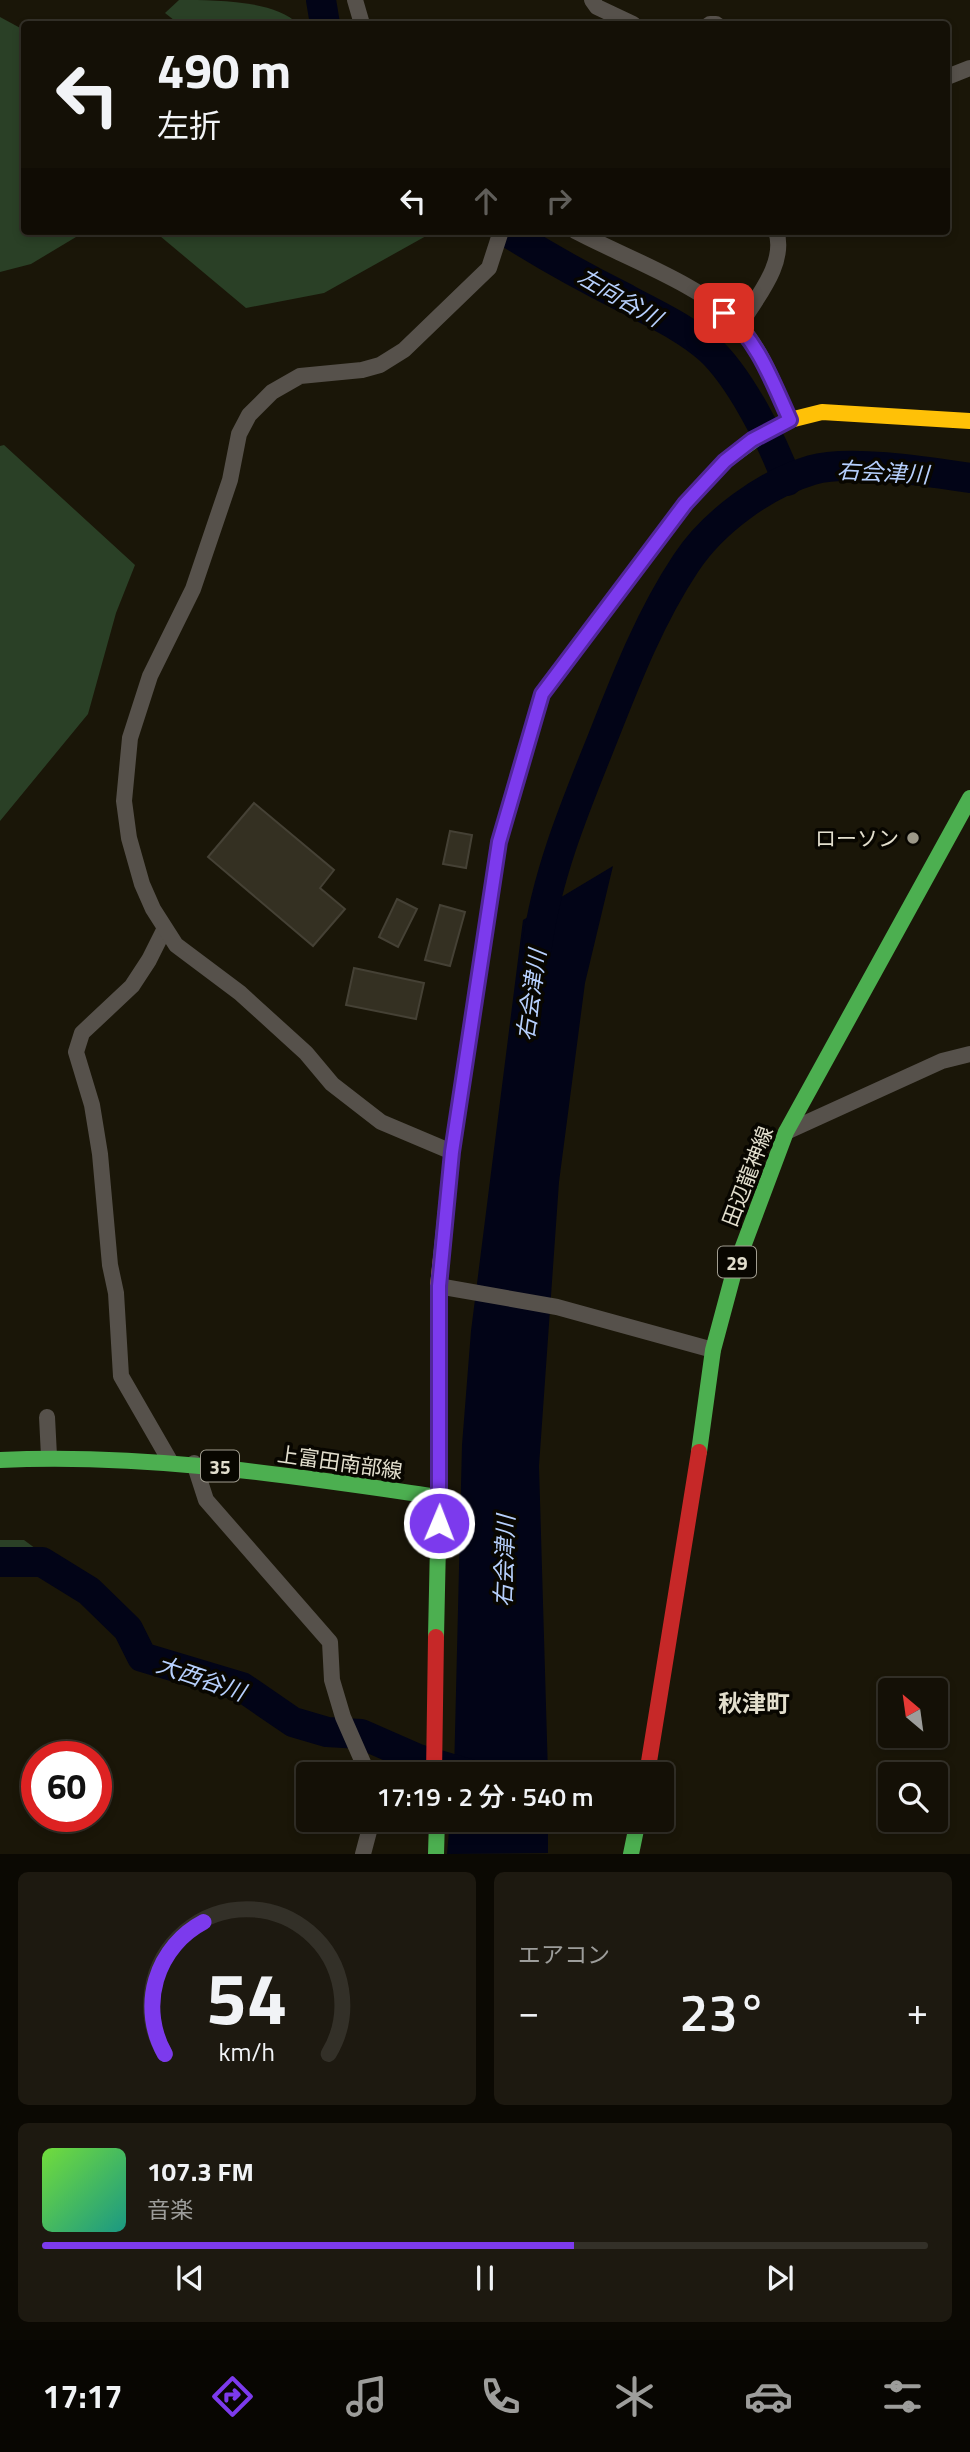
<!DOCTYPE html>
<html lang="ja">
<meta charset="utf-8">
<style>
:root{--surface:#141006;--page:#1d1910;--text:#f1f3f6;--muted:#9d9d9b;--line:#333028;--accent:#7c3aed}
body{margin:0;font-family:"Titillium Web","Noto Sans JP",sans-serif;background:var(--page);color:var(--text);height:100vh;display:flex;flex-direction:column;font-size:26px;white-space:nowrap}
*{box-sizing:border-box;margin:0}
p{font-size:23px;color:var(--muted)}
.icon{flex:none;width:38px;height:38px;fill:none;stroke:currentColor;stroke-width:2;stroke-linecap:round;stroke-linejoin:round}
.map{position:relative;height:1854px;overflow:hidden}
.panel{display:flex;flex-direction:column;gap:18px;padding:18px;background:#0b0903;flex:1}
.panel>*{flex:none}
.hud{position:absolute;left:21px;top:21px;width:929px;height:214px;border-radius:7px;box-shadow:0 4px 10px #0003,0 0 0 2px var(--line);background:#141006;color:var(--text);overflow:hidden}
.needle{width:46px;rotate:331deg}
.fabs{position:absolute;left:878px;top:1678px;display:grid;gap:14px}
.fabs a{display:grid;place-items:center;width:70px;height:70px;border-radius:7px;background:var(--surface);box-shadow:0 4px 10px #0003,0 0 0 2px var(--line);font-size:35px}
.speed{position:absolute;left:21px;top:1741px;display:flex;gap:14px;font-size:35px;font-weight:700;text-align:center}
.speed>*{display:grid;place-content:center;width:91px;height:91px;border-radius:50%;background:var(--surface);box-shadow:0 4px 10px #0003,0 0 0 2px var(--line);line-height:1}
.speed .limit{border:10px solid #d22;background:#fff;color:#111}
.pin{position:absolute;display:grid;place-items:center;width:60px;height:60px;color:#fff;margin:-30px;border-radius:14px;box-shadow:0 4px 10px #0006}
.me{position:absolute;width:77px;margin:-38px;rotate:1deg;stroke-linejoin:round;filter:drop-shadow(0 0 5px #0008)}
.turn{display:flex;align-items:center;gap:24px;height:147px;padding:0 21px;font-size:32px}
.turn .icon{width:91px;height:91px;stroke-width:2.5}
.turn b{display:block;font-size:49px;line-height:60px}
.lanes{display:flex;align-items:center;height:66px;padding:0 21px;background:#0003;justify-content:center;gap:35px;direction:ltr}
.lanes .off{opacity:.35}
.big{font-size:52px;font-weight:600;line-height:1.1}
.panel .card{flex:1;display:flex;flex-direction:column;justify-content:center;gap:10px;min-width:0;padding:0 24px;border-radius:10px;background:var(--page)}
.panel .dial{align-items:center;gap:0}
.dial svg{height:182px;overflow:visible;fill:none;stroke:var(--line);stroke-width:7;stroke-linecap:round;text-anchor:middle}
.dial text{fill:var(--text);stroke:none}
.song{display:flex;align-items:center;gap:21px}
.cover{width:84px;height:84px;border-radius:10px;background:linear-gradient(135deg,hsl(100 70% 55%),hsl(170 70% 35%))}
.played{height:7px;border-radius:4px;background:linear-gradient(90deg,var(--accent) 60%,var(--line) 60%)}
.keys{display:flex;justify-content:space-around;direction:ltr}
.heat{display:flex;justify-content:space-between;align-items:center;font-size:38px;direction:ltr}
.panel .tiles{flex:1;display:grid;gap:18px;grid-template-columns:1fr 1fr}
.card:last-child{grid-column:span 2}
.trip{position:absolute;left:296px;top:1762px;width:378px;height:70px;border-radius:7px;background:var(--surface);box-shadow:0 4px 10px #0003,0 0 0 2px var(--line);font-weight:600;line-height:70px;text-align:center}
.tab-bar{display:flex;height:112px;justify-content:space-around;align-items:center;background:#080602;color:var(--muted)}
.tab-bar .icon{width:49px;height:49px}
.tab-bar .current{color:var(--accent)}
.tab-bar b{font-size:32px;color:var(--text)}
.map>svg:first-child{display:block}
</style>
<div class="map">
<svg width="970" height="1854" viewBox="0 0 970 1854">
<rect width="100%" height="100%" fill="#1a1608"/>
<!-- forest -->
<g fill="#2a4026">
<path d="M179,0c36,0 96,0 119,24h-119l-14,-11z"/>
<polygon points="0,17 24,30 24,231 86,231 31,264 0,272"/>
<polygon points="154,231 435,231 324,293 246,308"/>
<polygon points="4,445 135,565 116,613 88,714 0,821 0,446"/>
<polygon points="0,1540 24,1540 55,1563 0,1577"/>
</g>
<!-- water -->
<g fill="#020417">
<polygon points="613,866 585,983 559,1182 539,1466 548,1774 454,1774 462,1445 471,1331 523,920"/>
<polygon points="450,1820 548,1820 548,1853 447,1854"/>
</g>
<g fill="none" stroke-linecap="round" stroke-linejoin="round">
<!-- river -->
<g stroke="#020417" stroke-width="30">
<polyline points="321,0 325,24"/>
<path d="M506,231c39,25 79,47 121,68 27,15 59,29 82,50 30,27 64,93 78,132"/>
<path d="M537,946c10,-72 38,-139 65,-206 24,-61 48,-123 84,-177 27,-41 79,-79 126,-93 37,-11 118,2 158,8"/>
<polyline points="0,1562 42,1562 89,1591 128,1629 142,1657 242,1687 293,1722 327,1732 361,1734 418,1759 469,1774"/>
</g>
</g>
<!-- building -->
<g fill="#343022" stroke="#454135" stroke-width="2">
<polygon points="254,803 334,870 320,888 345,909 313,946 208,857"/>
<polygon points="450,831 472,835 466,868 443,864"/>
<polygon points="397,899 417,909 398,947 379,937"/>
<polygon points="440,905 465,912 450,966 425,960"/>
<polygon points="354,968 424,983 416,1019 346,1005"/>
</g>
<g fill="none" stroke-linecap="round" stroke-linejoin="round">
<!-- street -->
<g stroke="#56514b" stroke-width="16">
<polyline points="355,0 362,24"/>
<polyline points="592,0 597,7 633,24"/>
<polyline points="710,24 716,24"/>
<polyline points="947,77 970,68"/>
<path d="M575,231c47,25 130,55 164,94 24,26 37,64 51,95"/>
<path d="M740,325c16,-27 47,-62 36,-94"/>
<polyline points="164,930 149,960 132,986 82,1033 76,1052 92,1105 100,1154 110,1265 116,1293 121,1376 170,1461"/>
<polyline points="786,1132 942,1061 970,1054"/>
<polyline points="452,1152 381,1122 332,1084 306,1053 240,993 176,945 153,909 142,884 129,838 124,801 130,738 150,676 193,589 230,480 239,434 249,415 272,392 300,376 362,370 380,365 404,350 489,268 501,231"/>
<polyline points="438,1286 557,1307 713,1350"/>
<polyline points="47,1417 49,1456"/>
<polyline points="194,1463 206,1500 330,1642 332,1680 343,1717 368,1774"/>
<polyline points="363,1854 372,1820"/>
</g>
<!-- fast -->
<g stroke="#4caf50" stroke-width="16">
<polyline points="441,1258 452,1152 499,842 542,694 685,504 725,461 761,435"/>
<polyline points="699,1452 713,1350 735,1268 786,1132 970,798"/>
<path d="M0,1460c148,-7 293,16 439,37l-3,140"/>
<polyline points="436,1854 437,1820"/>
<polyline points="631,1854 638,1820"/>
</g>
<!-- slow -->
<g stroke="#ffc107" stroke-width="16">
<polyline points="761,435 790,420 822,412 970,421"/>
<polyline points="439,1497 438,1286 441,1258"/>
</g>
<!-- jam -->
<g stroke="#c62828" stroke-width="16">
<polyline points="434,1774 436,1637"/>
<polyline points="647,1774 699,1452"/>
</g>
</g>
<g fill="none" stroke-linecap="round" stroke-linejoin="round">
<defs>
<path id="route" d="M439,1523v-237l13,-134 47,-310 43,-148 143,-190 40,-43 27,-21 38,-20c-17,-37 -33,-82 -66,-107"/>
</defs>
<!-- route casing -->
<use href="#route" stroke="#51269a" stroke-width="18"/>
<!-- route -->
<use href="#route" stroke="#7c3aed" stroke-width="12"/>
</g>
<!-- markers -->
<circle fill="#9c9888" stroke="#080600" stroke-width="2.5" cx="913" cy="838" r="7"/>
<g text-anchor="middle" dominant-baseline="central" stroke-width="7" stroke-linejoin="round" paint-order="stroke">
<!-- shield labels -->
<g fill="#080600" stroke="#a19d90" stroke-width="2">
<rect x="718" y="1246.5" width="38" height="31" rx="5"/>
<rect x="201" y="1450.5" width="38" height="31" rx="5"/>
</g>
<g font-size="19" font-weight="bold" fill="#e2decd">
<text x="737" y="1262">29</text>
<text x="220" y="1466">35</text>
</g>
<!-- poi labels -->
<g font-size="21" fill="#e2decd" stroke="#080600" text-anchor="end">
<text x="899" y="838">ローソン</text>
</g>
<!-- street labels -->
<g font-size="21" fill="#e2decd" stroke="#080600">
<text transform="translate(747 1176) rotate(-69)">田辺龍神線</text>
<text transform="translate(340 1462) rotate(8)">上富田南部線</text>
</g>
<!-- water labels -->
<g font-size="23" font-style="italic" fill="#b7d0fd" stroke="#080600">
<text transform="translate(620 297) rotate(30)">左向谷川</text>
<text transform="translate(883 472) rotate(3)">右会津川</text>
<text transform="translate(531 995) rotate(-82)">右会津川</text>
<text transform="translate(504 1561) rotate(-88)">右会津川</text>
<text transform="translate(201 1678) rotate(19)">大西谷川</text>
</g>
<!-- quarter labels -->
<g font-size="24" font-weight="bold" fill="#e2decd" stroke="#080600">
<text x="754" y="1703">秋津町</text>
</g>
</g>
</svg>
<div class="fabs">
<a><svg class="needle" viewBox="-14 -14 28 28"><path d="M0-13l5 13h-10z" fill="#e53935"/><path d="M0 13l5-13h-10z" fill="#9d9d9b"/></svg></a>
<a><svg class="icon" aria-label="search" viewBox="0 0 24 24"><circle cx="10" cy="10" r="6"/><path d="M15 15l6 6"/></svg></a>
</div>
<div class="speed"><div class="limit">60</div></div>
<div class="pin" style="left:724px;top:313px;background:#d93025"><svg class="icon" aria-label="arrive" viewBox="0 0 24 24"><path d="M6 21V4h12l-3 4 3 4H6"/></svg></div>
<svg class="me" style="left:439px;top:1523px" viewBox="-20 -20 40 40"><circle r="17" fill="#7c3aed" stroke="#fff" stroke-width="3"/><path d="M0-11L8 9 0 5-8 9z" fill="#fff"/></svg>
<div class="trip">17:19 · 2 分 · 540 m</div>
<div class="hud">
<div class="turn"><svg class="icon" aria-label="left" viewBox="0 0 24 24"><path d="M17 20v-9H6M10 6l-5 5 5 5"/></svg><div><b>490 m</b>左折</div></div>
<div class="lanes"><svg class="icon" aria-label="left" viewBox="0 0 24 24"><path d="M17 20v-9H6M10 6l-5 5 5 5"/></svg><svg class="icon off" aria-label="ahead" viewBox="0 0 24 24"><path d="M12 20V5M6 11l6-6 6 6"/></svg><svg class="icon off" aria-label="right" viewBox="0 0 24 24"><path d="M7 20v-9h11M14 6l5 5-5 5"/></svg></div>
</div>
</div>
<section class="panel">
<div class="tiles">
<div class="card dial"><svg viewBox="0 0 100 80">
<path d="M14 69A42 42 0 1 1 86 69"/>
<path d="M14 69A42 42 0 0 1 31 11" stroke="#7c3aed"/>
<text x="50" y="56" font-size="32" font-weight="700">54</text>
<text x="50" y="72" font-size="11">km/h</text>
</svg></div>
<div class="card"><p>エアコン</p>
<div class="heat"><a>−</a><b class="big">23°</b><a>+</a></div>
</div>
<div class="card">
<div class="song"><i class="cover"></i><div><b>107.3 FM</b><p>音楽</p></div></div>
<div class="played"></div>
<div class="keys"><svg class="icon" aria-label="previous" viewBox="0 0 24 24"><path d="M18 5L8 12l10 7zM5 5v14"/></svg><svg class="icon" aria-label="pause" viewBox="0 0 24 24"><path d="M8 5v14M16 5v14"/></svg><svg class="icon" aria-label="next" viewBox="0 0 24 24"><path d="M6 5l10 7-10 7zM19 5v14"/></svg></div>
</div>
</div>
</section>
<nav class="tab-bar">
<b>17:17</b>
<svg class="icon current" aria-label="directions" viewBox="0 0 24 24"><path d="M12 3l9 9-9 9-9-9zM9 14v-3h6M13 9l2 2-2 2"/></svg>
<svg class="icon" aria-label="music" viewBox="0 0 24 24"><path d="M9 18V5l10-2v13"/><circle cx="6" cy="18" r="3"/><circle cx="16" cy="16" r="3"/></svg>
<svg class="icon" aria-label="phone" viewBox="0 0 24 24"><path d="M5 4h4l2 5-3 2q2 4 5 5l2-3 5 2v4C11 20 4 13 5 4z"/></svg>
<svg class="icon" aria-label="climate" viewBox="0 0 24 24"><path d="M12 3v18M4 7l16 10M4 17L20 7"/></svg>
<svg class="icon" aria-label="car" viewBox="0 0 24 24"><path d="M5 17H2v-5l4-1 3-4h7l3 4 3 1v5h-3M9 17h6M6 11h13"/><circle cx="7" cy="17" r="2"/><circle cx="17" cy="17" r="2"/></svg>
<svg class="icon" aria-label="filters" viewBox="0 0 24 24"><path d="M4 7h16M4 17h16"/><circle cx="9" cy="7" r="2"/><circle cx="15" cy="17" r="2"/></svg>
</nav>
